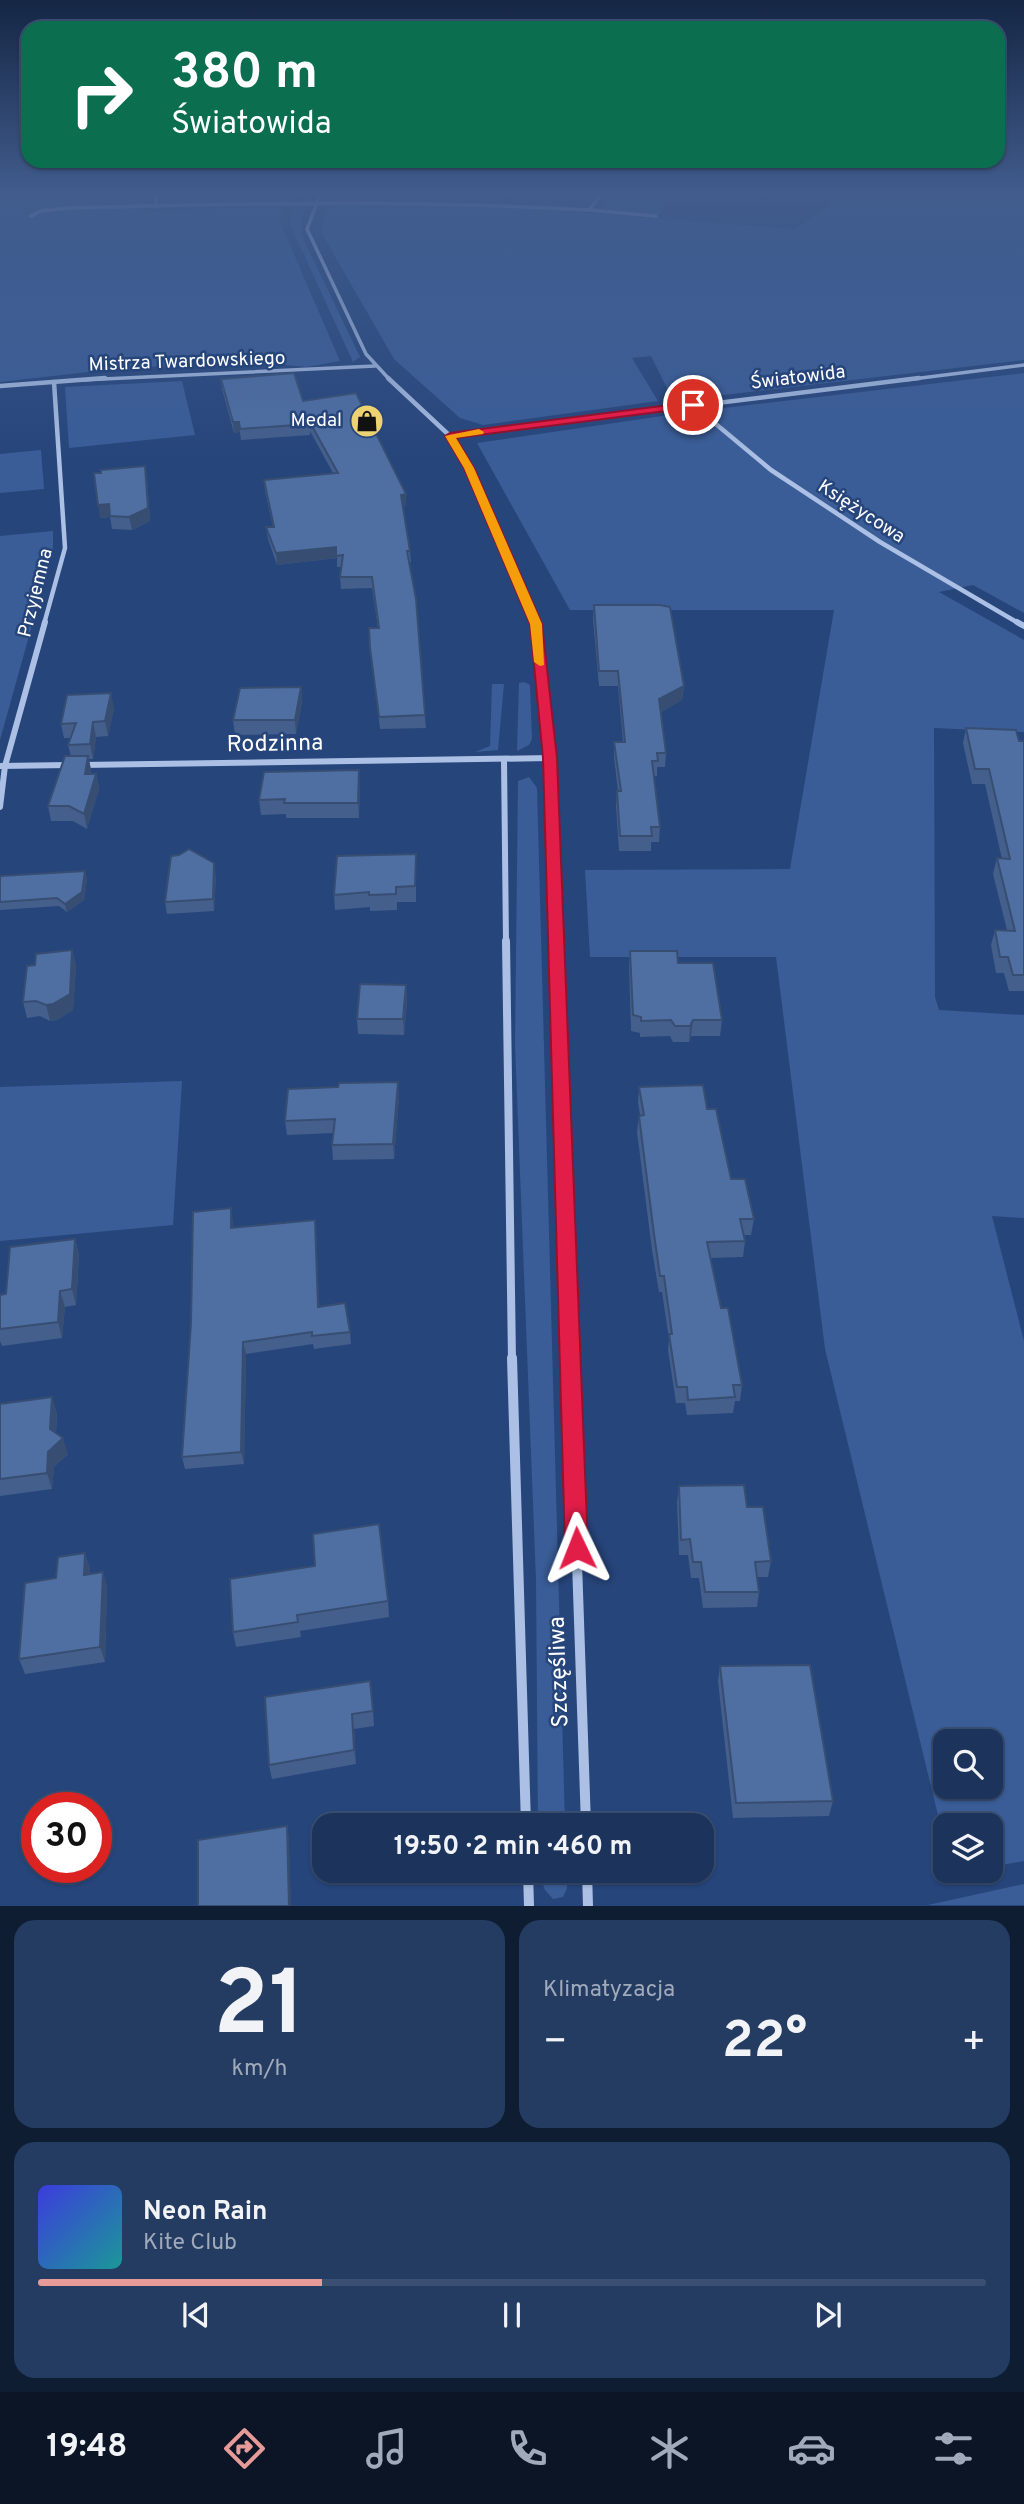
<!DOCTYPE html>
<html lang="pl">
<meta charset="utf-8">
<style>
:root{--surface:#1c345c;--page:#253c62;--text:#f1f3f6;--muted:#a0aabb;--line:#3a4f72;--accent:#e69b98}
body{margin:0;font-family:Overpass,sans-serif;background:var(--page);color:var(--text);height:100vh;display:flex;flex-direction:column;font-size:26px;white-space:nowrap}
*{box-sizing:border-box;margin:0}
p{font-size:23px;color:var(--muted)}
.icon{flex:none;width:38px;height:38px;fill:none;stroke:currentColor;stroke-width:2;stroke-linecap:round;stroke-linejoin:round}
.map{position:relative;height:1906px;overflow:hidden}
.side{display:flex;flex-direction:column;gap:14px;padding:14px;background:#0f1d33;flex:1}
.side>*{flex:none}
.banner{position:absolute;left:21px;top:21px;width:984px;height:147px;border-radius:21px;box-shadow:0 2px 5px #0004,0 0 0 2px var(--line);background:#0b6e4f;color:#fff;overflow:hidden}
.buttons{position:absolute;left:933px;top:1729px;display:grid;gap:14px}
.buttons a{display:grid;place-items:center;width:70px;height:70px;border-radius:14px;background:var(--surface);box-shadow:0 2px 5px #0004,0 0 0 2px var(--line);font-size:35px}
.speed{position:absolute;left:21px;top:1792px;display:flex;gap:14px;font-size:35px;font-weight:700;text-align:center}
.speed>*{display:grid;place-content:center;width:91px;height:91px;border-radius:50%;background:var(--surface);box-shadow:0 2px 5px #0004,0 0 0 2px var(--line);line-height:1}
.speed .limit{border:10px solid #d22;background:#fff;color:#111}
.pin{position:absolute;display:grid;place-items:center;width:60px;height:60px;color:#fff;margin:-30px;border:4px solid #fff;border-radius:50%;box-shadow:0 2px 7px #0007}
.me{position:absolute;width:77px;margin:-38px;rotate:358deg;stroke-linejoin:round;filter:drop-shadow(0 0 5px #0008)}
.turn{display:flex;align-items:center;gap:24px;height:147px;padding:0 35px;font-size:32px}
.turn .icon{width:91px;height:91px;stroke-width:2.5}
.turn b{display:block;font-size:49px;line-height:60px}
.big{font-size:52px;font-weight:700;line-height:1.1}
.side .card{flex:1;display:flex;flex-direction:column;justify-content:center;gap:10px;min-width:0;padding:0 24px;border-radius:21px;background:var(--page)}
.side .dial{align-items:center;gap:0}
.dial b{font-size:91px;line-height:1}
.song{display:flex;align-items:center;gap:21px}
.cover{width:84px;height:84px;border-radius:10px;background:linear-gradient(135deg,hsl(240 70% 55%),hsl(180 70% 35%))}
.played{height:7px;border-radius:4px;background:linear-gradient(90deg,var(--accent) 30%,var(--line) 30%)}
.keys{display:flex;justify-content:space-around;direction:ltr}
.heat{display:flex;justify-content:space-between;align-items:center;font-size:38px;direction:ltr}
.side .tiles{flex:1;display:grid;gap:14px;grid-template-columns:1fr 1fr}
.card:last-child{grid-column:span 2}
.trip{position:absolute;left:312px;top:1813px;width:402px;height:70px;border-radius:21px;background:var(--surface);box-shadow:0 2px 5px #0004,0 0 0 2px var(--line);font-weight:700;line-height:70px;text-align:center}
.tab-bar{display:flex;height:112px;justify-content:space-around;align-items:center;background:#0b1525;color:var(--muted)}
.tab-bar .icon{width:49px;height:49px}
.tab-bar .active{color:var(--accent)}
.tab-bar b{font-size:32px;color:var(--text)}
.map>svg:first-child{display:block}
</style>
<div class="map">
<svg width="1024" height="1906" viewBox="0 0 1024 1906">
<rect width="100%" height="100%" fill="#26457b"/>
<!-- green -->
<g fill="#3a5d98" fill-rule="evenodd">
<polygon points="0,192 147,192 142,213 282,204 280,222 340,361 307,367 275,364 132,367 0,382"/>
<polygon points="164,192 304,192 303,195 285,201 208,203 164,200"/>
<polygon points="615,192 674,192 659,214 608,210 603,207"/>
<polygon points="830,192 1024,192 1024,360 698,398 671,396 651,356 632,358 658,401 483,425 460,418 394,359 321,232 328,205 482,205 795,229 829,207"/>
<polygon points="294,204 306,206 301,220 301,234 360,357 353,362 290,224"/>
<path d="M1024,373v240l-51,-28 -34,7 85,48v92l-90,-4 1,269 4,13 85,5v203l-32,-2 32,125v520l-33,6 -1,-42h-45v19l-120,-495 -49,-392h-186l-5,-87 205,-1 44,-259h-264l-93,-167 213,-31zM945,1741h45v46h-45z"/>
<polygon points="182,381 195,435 69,448 65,387"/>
<polygon points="41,450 44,489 0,493 0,454"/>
<polygon points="53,531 53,550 0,740 0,536"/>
<polygon points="524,682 530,685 532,739 529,745 517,751 519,683"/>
<polygon points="492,684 504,684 498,750 475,752 490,746"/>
<polygon points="529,777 537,788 565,1825 538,1825 536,1580 515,1045 518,781"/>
<polygon points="182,1081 173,1225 0,1241 0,1087"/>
<polygon points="538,1871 566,1871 567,1888 563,1897 553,1899 545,1890"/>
<polygon points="1024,1884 1024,1905 928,1905"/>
</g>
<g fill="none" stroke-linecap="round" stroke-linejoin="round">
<!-- minor-far4 -->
<g stroke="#abc0e4" stroke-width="3.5">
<polyline points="321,192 307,229 366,354 390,380"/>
<polyline points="155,207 157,192"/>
<polyline points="589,210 656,216"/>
<path d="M31,216l9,-5 29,-3c174,-5 347,-8 520,2l14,-18"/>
<polyline points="82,380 375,366"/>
<polyline points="905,380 1024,365"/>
</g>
<!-- minor-far3 -->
<g stroke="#abc0e4" stroke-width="4.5">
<polyline points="388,378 450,436 469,468 536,624"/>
<polyline points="0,386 105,378"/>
<polyline points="693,405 771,470 880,542 1020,624"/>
<polyline points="450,436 919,378"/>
<polyline points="44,624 65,548 54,382"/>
</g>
<!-- minor-far2 -->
<g stroke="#abc0e4" stroke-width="6">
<polyline points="535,622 550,758 556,943"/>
<polyline points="1017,622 1024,626"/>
<polyline points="504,759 506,943"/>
<polyline points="81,765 550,758"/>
<polyline points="0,766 69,765"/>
<polyline points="0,807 5,766 45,622"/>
</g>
<!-- minor-far1 -->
<g stroke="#abc0e4" stroke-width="8">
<polyline points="506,941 512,1360"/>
<polyline points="556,941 570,1360"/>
</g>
<!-- minor -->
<g stroke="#abc0e4" stroke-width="10">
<polyline points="512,1358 526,1825"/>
<polyline points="570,1358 586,1825"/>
<polyline points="528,1871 529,1906"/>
<polyline points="587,1871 588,1906"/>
</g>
</g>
<!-- wall -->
<g fill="#445f8c">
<polygon points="221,379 303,401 406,506 403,506 410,551 411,562 409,562 426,728 380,729 370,648 378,628 372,588 341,589 340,577 342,567 337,567 337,558 277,565 268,539 266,527 273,527 265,491 264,480 333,473 310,431 310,435 241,440 240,432 234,433 222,389"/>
<polygon points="145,466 147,478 150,521 132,530 112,529 110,517 100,518"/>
<polygon points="594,605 684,686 682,700 661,712 666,753 665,767 657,767 657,776 654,776 660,827 659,842 651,842 651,851 619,851 616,806 617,791 618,791 614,757 614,742 623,742 618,686 599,686 593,619"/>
<polygon points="301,687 302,702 296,734 235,735 233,720"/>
<polygon points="114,708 108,736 96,737 93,759 89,759 91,770 91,774 96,774 99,789 87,829 73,821 51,821 48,806 71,756 68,745 71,738 64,738 61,724"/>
<polygon points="966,728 1019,741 1024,741 1024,991 1009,991 1004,973 996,973 991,945 995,930 1007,930 993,874 997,858 1002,859 985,784 972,784 963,743"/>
<polygon points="360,785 359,818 286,818 286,814 261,815 259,800"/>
<polygon points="416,869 416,902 397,902 397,910 370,911 370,907 335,910 334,895"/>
<polygon points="0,876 87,878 84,900 67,912 59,906 0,910"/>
<polygon points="216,876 214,911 167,914 165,902"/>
<polygon points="72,950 76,966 73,1010 57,1020 50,1021 40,1016 27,1018 23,1002 35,965"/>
<polygon points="630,951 678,963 722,1020 720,1036 691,1036 689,1042 673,1042 670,1036 640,1037 640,1033 631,1031 629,967"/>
<polygon points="406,985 407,1000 404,1035 358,1034 357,1019"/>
<polygon points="398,1082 399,1097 394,1159 333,1160 332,1145 333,1133 287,1135 285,1121 338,1087"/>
<polygon points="639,1087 707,1109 731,1179 754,1219 751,1235 744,1235 745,1241 743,1257 710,1258 721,1308 742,1385 740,1401 735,1401 733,1413 687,1415 685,1403 676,1403 668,1350 669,1339 662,1292 659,1292 652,1250 637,1132 639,1116 640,1115 638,1103"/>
<polygon points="231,1208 233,1228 315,1220 319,1307 350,1332 351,1344 314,1349 313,1344 246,1354 244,1464 185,1469 182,1457"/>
<polygon points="75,1239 79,1255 76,1305 65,1307 62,1338 2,1346 0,1341 0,1295 6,1294"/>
<polygon points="0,1404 57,1413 56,1433 68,1454 54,1467 52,1489 0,1496"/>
<polygon points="679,1486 747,1507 771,1561 768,1577 757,1577 759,1592 757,1607 703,1608 699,1578 691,1578 688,1555 679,1555 677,1502"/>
<polygon points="85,1553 90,1569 90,1574 103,1572 107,1587 105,1662 25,1674 19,1659 56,1578"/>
<polygon points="230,1579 388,1601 389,1617 300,1631 301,1637 236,1647 233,1632"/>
<polygon points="720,1666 833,1801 829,1816 733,1818 718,1681"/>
<polygon points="372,1696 374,1726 354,1729 356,1764 272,1779 269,1765"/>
</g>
<!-- shaded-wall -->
<g fill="#374e72">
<polygon points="233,422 239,422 240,432 234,433"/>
<polygon points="145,466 147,478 150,521 132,530 129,517"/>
<polygon points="406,494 406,506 401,506 401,495"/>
<polygon points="109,504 111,517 100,518 98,505"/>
<polygon points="336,547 337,558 277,565 276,553"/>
<polygon points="684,686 682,700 658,714 659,699"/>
<polygon points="301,687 302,702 296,734 295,720"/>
<polygon points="111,693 114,708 108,736 105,721"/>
<polygon points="93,722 96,737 93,759 90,744"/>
<polygon points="88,756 91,770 88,789 85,774"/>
<polygon points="359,770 360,785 359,818 358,803"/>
<polygon points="96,774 99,789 87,829 84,814"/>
<polygon points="214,863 216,876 214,911 213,899"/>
<polygon points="85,871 87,878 84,900 67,912 65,904"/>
<polygon points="72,950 76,966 73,1010 57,1020 50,1021 46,1005"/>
<polygon points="406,985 407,1000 404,1035 403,1019"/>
<polygon points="693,1020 691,1036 689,1042 690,1026"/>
<polygon points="398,1082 399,1097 394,1159 393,1144"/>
<polygon points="231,1208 233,1220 233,1240 231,1228"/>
<polygon points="315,1220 316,1232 320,1319 318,1307"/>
<polygon points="75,1239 79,1255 76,1305 72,1289"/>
<polygon points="60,1291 65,1307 62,1338 58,1322"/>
<polygon points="243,1342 246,1354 244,1464 241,1452"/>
<polygon points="52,1397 57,1413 55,1445 50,1429"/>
<polygon points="63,1438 68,1454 54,1467 52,1489 47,1473 48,1452"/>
<polygon points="85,1553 90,1569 89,1590 84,1575"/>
<polygon points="103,1572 107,1587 105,1662 100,1647"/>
<polygon points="352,1714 354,1729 356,1764 354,1750"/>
<polygon points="287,1826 289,1837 291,1906 289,1906"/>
</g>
<!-- building -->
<g fill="#4f6fa3" stroke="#374e72" stroke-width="2">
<polygon points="294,373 303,401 356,393 406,494 401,495 410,551 407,551 416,599 425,715 379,717 370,648 369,628 379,628 372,577 340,577 343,555 336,556 336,547 276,553 266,527 274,527 264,480 338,473 307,417 310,424 240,429 239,422 233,422 221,379"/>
<polygon points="145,466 148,508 129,517 110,516 109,504 98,505 94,473 101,473 101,470"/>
<polygon points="594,605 660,605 670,607 684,686 659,699 666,753 657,753 658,761 652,761 660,827 651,827 652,836 620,836 617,791 621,791 614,742 625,742 618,671 599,671"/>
<polygon points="301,687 295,720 233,720 240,688"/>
<polygon points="111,693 105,721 93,722 90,744 68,745 76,723 61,724 67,695"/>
<polygon points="966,728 1016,730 1019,741 1024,741 1024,975 1013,975 1008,957 1000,957 995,930 1015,931 997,858 1010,859 989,769 975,769"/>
<polygon points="65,756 88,756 85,774 96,774 84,814 69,806 48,806"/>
<polygon points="359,770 358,803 284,803 285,799 259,800 264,772"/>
<polygon points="189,849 214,863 213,899 165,902 171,856 179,855"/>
<polygon points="416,854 415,886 396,887 396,894 369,895 369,892 334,895 337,856"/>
<polygon points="85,871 82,892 65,904 57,898 0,902 0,876"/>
<polygon points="72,950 70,994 53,1004 46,1005 36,1001 23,1002 27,966 35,965 36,954"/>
<polygon points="630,951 677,951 678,963 713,963 722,1020 693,1020 690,1026 675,1026 671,1020 641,1021 641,1017 633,1015"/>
<polygon points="360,984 406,985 403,1019 357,1019"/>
<polygon points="398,1082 393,1144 332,1145 335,1119 285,1121 288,1089 338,1087 339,1083"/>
<polygon points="703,1085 707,1109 716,1109 731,1179 745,1179 754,1219 740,1219 745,1241 707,1242 721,1308 728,1308 742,1385 733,1385 735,1397 688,1400 687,1387 677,1387 669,1334 672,1334 664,1276 660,1276 654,1234 639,1116 644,1115 639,1087"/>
<polygon points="231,1208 231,1228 315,1220 318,1307 345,1303 350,1332 312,1336 312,1332 243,1342 241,1452 182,1457 191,1323 193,1212"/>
<polygon points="75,1239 72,1289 60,1291 58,1322 0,1329 0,1295 6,1294 10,1247"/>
<polygon points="52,1397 50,1429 63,1438 48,1452 47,1473 0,1479 0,1404"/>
<polygon points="744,1485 747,1507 763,1507 771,1561 755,1562 759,1592 705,1592 701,1562 693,1562 690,1539 681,1540 679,1486"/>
<polygon points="379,1524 388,1601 297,1615 298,1622 233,1632 230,1579 315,1566 313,1534"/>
<polygon points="85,1553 84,1575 103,1572 100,1647 19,1659 25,1583 56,1578 58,1557"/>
<polygon points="810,1665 833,1801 736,1803 720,1666"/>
<polygon points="370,1681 373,1711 352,1714 354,1750 269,1765 265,1697"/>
<polygon points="287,1826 289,1906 198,1906 198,1840"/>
</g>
<!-- sky -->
<linearGradient id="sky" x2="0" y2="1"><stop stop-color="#152644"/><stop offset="0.42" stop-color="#415c8d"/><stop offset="1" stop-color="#415c8d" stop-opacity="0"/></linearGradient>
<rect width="1024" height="459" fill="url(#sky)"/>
<!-- route -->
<polygon fill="#e11d48" stroke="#92132f" stroke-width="2" points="693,402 697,403 697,407 456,438 474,468 542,624 557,758 588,1548 585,1555 577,1558 569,1555 565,1548 543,758 530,624 464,468 445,436 450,433"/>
<!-- slow -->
<polygon fill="#f59e0b" points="479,429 484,432 483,434 456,438 474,468 542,624 544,665 540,666 534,662 530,624 464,468 445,436"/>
<!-- icons -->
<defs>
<symbol id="shop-disc" viewBox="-11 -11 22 22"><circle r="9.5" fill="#ecd270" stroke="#26457b"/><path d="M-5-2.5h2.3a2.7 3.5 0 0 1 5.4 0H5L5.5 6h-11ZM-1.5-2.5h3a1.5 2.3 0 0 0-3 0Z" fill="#111"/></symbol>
</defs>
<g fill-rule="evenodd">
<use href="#shop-disc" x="348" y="402" width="38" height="38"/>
</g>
<g text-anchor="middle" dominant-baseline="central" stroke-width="5" stroke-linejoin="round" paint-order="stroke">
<!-- far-street labels -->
<g font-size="19" fill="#fff" stroke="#26457b">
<text transform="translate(187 362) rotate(-2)">Mistrza Twardowskiego</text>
<text transform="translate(798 378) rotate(-7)">Światowida</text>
<text transform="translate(861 512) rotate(33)">Księżycowa</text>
<text transform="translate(36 593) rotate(-76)">Przyjemna</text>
</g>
<!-- far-poi labels -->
<g font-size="19" fill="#fff" stroke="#26457b" text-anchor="end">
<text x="342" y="421">Medal</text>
</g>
<!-- street labels -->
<g font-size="23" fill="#fff" stroke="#26457b">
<text transform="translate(275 745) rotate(-1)">Rodzinna</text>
<text transform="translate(560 1672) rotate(-92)">Szczęśliwa</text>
</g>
</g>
</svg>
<div class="buttons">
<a><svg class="icon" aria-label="search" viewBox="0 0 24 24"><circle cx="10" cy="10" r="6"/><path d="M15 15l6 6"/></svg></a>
<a><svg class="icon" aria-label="layers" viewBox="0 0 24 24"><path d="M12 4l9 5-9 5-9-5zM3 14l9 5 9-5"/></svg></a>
</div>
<div class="speed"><div class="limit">30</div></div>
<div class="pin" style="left:693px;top:405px;background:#d93025"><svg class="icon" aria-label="arrive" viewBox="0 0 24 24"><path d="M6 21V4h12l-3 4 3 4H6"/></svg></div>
<svg class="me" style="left:577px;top:1548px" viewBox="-20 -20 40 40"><path d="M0-17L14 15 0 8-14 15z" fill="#e11d48" stroke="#fff" stroke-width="4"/></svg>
<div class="trip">19:50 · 2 min · 460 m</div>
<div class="banner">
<div class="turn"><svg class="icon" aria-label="right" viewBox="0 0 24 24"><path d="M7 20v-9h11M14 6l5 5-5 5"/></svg><div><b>380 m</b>Światowida</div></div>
</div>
</div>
<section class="side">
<div class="tiles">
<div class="card dial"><b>21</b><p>km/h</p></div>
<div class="card"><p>Klimatyzacja</p>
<div class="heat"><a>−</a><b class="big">22°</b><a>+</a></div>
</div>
<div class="card">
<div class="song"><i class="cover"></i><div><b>Neon Rain</b><p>Kite Club</p></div></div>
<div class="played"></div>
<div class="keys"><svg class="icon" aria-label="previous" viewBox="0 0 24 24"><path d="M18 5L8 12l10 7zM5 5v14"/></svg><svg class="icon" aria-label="pause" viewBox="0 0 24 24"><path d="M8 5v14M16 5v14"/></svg><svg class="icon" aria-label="next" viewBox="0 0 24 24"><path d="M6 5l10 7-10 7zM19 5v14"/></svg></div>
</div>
</div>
</section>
<nav class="tab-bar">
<b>19:48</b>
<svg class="icon active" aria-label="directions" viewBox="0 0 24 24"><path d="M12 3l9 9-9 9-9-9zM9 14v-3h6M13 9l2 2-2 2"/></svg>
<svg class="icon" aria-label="music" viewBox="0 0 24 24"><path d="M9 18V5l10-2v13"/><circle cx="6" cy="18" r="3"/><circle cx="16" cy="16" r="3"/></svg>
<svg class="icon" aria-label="phone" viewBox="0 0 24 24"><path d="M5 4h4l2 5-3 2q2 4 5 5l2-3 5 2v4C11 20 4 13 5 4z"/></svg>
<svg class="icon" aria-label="climate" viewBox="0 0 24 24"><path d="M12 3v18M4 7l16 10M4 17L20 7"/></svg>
<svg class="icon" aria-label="car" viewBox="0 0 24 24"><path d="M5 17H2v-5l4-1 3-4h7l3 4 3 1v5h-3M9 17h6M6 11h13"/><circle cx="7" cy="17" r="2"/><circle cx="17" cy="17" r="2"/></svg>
<svg class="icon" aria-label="filters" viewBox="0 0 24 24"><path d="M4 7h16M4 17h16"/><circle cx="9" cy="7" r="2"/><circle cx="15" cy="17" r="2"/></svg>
</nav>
